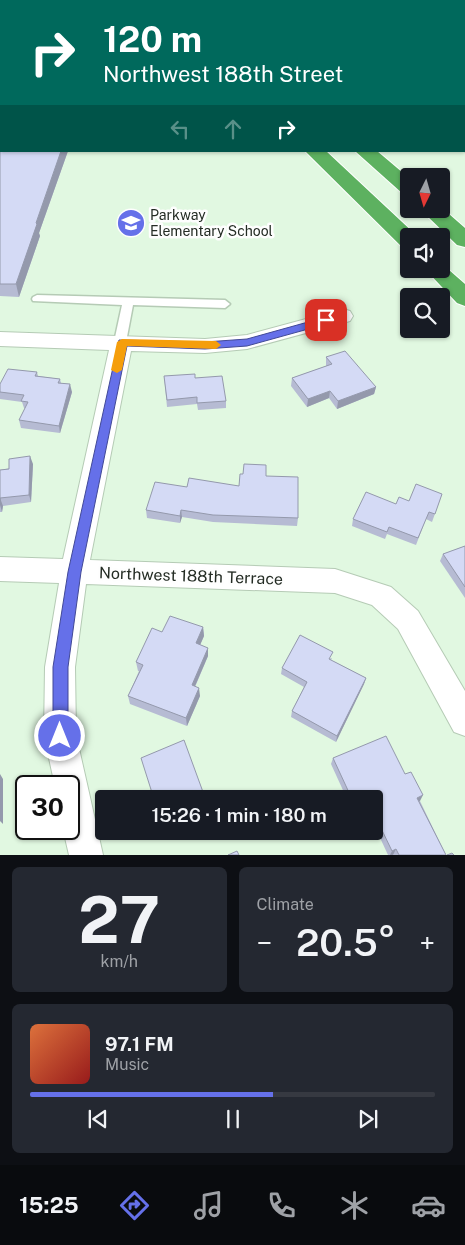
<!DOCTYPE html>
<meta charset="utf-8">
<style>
:root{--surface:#171b24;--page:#242831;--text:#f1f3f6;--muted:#9ea1a6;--line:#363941;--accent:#6570e9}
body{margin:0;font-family:"Public Sans",sans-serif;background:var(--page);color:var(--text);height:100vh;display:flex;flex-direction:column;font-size:19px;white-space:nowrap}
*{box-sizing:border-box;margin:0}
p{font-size:16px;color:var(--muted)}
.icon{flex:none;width:28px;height:28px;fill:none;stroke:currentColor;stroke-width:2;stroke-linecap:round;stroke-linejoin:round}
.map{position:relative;height:855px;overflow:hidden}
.sheet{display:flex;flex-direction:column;gap:12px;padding:12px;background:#0d0f14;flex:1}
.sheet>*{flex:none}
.guide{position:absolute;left:0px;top:0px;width:465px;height:152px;box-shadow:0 1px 4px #0004;background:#00695c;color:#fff;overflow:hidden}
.needle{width:32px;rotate:185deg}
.tools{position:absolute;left:400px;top:168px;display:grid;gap:10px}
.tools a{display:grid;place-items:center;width:50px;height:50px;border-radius:5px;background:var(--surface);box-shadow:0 1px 4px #0004;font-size:25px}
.speed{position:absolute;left:15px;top:775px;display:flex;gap:10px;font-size:25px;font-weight:700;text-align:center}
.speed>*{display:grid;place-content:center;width:65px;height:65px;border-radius:50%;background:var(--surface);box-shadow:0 1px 4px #0004;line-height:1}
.speed .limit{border:2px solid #111;border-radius:8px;background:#fff;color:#111}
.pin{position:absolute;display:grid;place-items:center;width:42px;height:42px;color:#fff;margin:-21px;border-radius:10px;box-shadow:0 2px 8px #0006}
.me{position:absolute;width:55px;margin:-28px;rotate:0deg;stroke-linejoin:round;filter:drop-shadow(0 0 4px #0008)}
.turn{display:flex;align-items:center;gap:18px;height:105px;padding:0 20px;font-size:22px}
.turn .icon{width:65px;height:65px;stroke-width:2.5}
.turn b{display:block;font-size:35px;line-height:42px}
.lanes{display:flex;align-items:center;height:48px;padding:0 20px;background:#0003;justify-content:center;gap:25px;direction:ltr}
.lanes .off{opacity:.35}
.big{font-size:38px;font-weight:600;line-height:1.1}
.sheet .widget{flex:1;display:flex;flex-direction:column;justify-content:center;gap:8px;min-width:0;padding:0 18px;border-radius:8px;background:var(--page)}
.sheet .dial{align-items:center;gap:0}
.dial b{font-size:65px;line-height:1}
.song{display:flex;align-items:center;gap:15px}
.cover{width:60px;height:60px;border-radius:8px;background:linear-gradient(135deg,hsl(20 70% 55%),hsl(0 70% 35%))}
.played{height:5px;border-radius:2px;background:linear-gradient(90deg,var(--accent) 60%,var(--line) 60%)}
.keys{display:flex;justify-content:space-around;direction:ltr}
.heat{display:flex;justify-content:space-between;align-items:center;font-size:28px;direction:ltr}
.sheet .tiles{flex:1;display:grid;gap:12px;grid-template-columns:1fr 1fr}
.widget:last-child{grid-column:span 2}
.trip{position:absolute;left:95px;top:790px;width:288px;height:50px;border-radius:5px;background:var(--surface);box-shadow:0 1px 4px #0004;font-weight:600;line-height:50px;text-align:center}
.dock{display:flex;height:80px;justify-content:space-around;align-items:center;background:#090b0e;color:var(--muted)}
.dock .icon{width:35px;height:35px}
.dock .active{color:var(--accent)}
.dock b{font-size:22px;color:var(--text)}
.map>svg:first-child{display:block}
</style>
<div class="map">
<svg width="465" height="855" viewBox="0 0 465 855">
<rect width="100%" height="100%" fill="#e1f8e1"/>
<!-- green -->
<polygon fill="#c4dcc3" points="258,0 465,0 465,153 462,151 464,1"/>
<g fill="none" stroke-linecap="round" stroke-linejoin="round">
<defs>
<polygon id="lane" points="37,295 225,300 230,304 225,308 133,305 126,342 120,346 114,342 122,305 33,301 32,299 33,297"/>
<polygon id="street" points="343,309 350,311 353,316 350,321 247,349 205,353 131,351 90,560 335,569 391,587 418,611 465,691 465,736 454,732 398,629 372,605 335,593 86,584 75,667 76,735 103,855 69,855 63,829 69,829 69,786 55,786 44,735 45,667 59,583 0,581 0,557 63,559 109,350 0,346 0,332 205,339 247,335"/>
<g id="highway">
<rect x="133" y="0" width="16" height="1"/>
<rect x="174" y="0" width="16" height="1"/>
<polygon points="305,151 326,151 417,236 409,236 409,248 401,246"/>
<polygon points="355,151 377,151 409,178 409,195 402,193"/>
<polygon points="441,207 465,228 465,247 457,245 420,209 441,209"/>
<polygon points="441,263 465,284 465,306 457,303 425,269 441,269"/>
</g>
</defs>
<!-- lane casing -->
<use href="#lane" stroke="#b5cbb5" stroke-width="3"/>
<!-- street casing -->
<use href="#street" stroke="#b5cbb5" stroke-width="2"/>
<!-- highway casing -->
<use href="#highway" stroke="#fff" stroke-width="2"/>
<!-- lane -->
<use href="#lane" fill="#fff" fill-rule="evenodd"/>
<!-- street -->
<use href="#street" fill="#fff" fill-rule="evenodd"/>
<!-- highway -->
<use href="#highway" fill="#5db160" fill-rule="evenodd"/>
</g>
<!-- wall -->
<g fill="#b6bbd3">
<polygon points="0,61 1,151 68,151 39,233 40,236 19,297 0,296"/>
<polygon points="326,357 376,387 374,394 337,409 329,398 307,407 291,386 292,378 326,366"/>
<polygon points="37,372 38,376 60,379 61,383 72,392 60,433 21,428 19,420 25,408 24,408 22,402 0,399 0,384"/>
<polygon points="164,376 195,378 226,401 226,408 198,410 197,404 167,407"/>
<polygon points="33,464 31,502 3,506 2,512 0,512 0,470"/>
<polygon points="266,476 298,518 297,526 213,522 182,517 180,523 147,518 146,510 187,487 239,486"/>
<polygon points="442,494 432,522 426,519 416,545 387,534 385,539 352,526 353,519 396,504"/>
<polygon points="465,546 465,598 440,561 443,554"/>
<polygon points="203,627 204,636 200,645 208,648 208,656 195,687 200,696 187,726 130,704 128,696 139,671 138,671 136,662 162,632"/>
<polygon points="332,658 331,660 366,678 364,684 336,742 291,717 292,711 304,687 281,674 282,668"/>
<polygon points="333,758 405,774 420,801 446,855 388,855 376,829 374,799 347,799 331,764"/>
</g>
<!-- shaded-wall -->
<g fill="#9499ac">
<polygon points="61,151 68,151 39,233 40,236 19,297 16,284 36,223"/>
<polygon points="70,384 72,392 60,433 59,426"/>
<polygon points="376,387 374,394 337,409 338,401"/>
<polygon points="330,391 329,398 307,407 308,399"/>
<polygon points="30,456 33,464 31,502 29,495"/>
<polygon points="0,498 3,506 2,512 0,505"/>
<polygon points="181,510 182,517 180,523 180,516"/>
<polygon points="203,627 204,636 197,652 196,643"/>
<polygon points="208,648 208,656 192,693 192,685"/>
<polygon points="366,678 364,684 336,742 337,736"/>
<polygon points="199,688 200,696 187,726 186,718"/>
<polygon points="0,774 3,779 3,824 0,821"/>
<polygon points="423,795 420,801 414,804 417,798"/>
<polygon points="379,824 376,829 374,830 374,826"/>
<polygon points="165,831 177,831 166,836"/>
<polygon points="365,831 372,831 363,835"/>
<polygon points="396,849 393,855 390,855 392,851"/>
</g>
<!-- building -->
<g fill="#d4daf5" stroke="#9499ac">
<polygon points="0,61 1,61 1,151 61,151 36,223 37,224 16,284 0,284"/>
<polygon points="345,351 376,387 338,401 330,391 308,399 292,378 332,364 326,357"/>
<polygon points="8,369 37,372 35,376 60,379 58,383 70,384 59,426 19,420 28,402 21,401 24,395 0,392 0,384"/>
<polygon points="195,374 195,378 222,376 226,401 197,403 197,397 167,400 164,376"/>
<polygon points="30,456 29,495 0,498 0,501 0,470 9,469 9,459"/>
<polygon points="244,464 266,465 266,476 298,477 298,518 213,515 181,510 180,516 146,510 155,482 187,487 189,478 239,486 240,474 243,474"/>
<polygon points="416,484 442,494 435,514 429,512 418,538 389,527 387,532 353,519 366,492 396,504 399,497 409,501"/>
<polygon points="465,546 465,587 443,554"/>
<polygon points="170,616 203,627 196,643 208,648 192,685 199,688 186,718 128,696 143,665 136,662 152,628 162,632"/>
<polygon points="300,635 333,652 329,659 366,678 337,736 292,711 307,682 282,668"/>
<polygon points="386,736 405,774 411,772 423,795 417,798 446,855 399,855 396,849 392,851 379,824 374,826 374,799 352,799 333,758"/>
<polygon points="184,740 203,792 206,791 209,799 154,799 141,758"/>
<polygon points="237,851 239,855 228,855"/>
<polygon points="452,853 454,855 447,855"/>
</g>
<!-- route -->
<polygon fill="#6570e9" stroke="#424997" points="326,317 330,318 330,323 247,346 205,349 127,346 81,572 68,667 68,736 66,741 60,743 55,741 53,736 53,667 68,572 119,340 205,342 247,339"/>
<!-- slow -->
<polygon fill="#f59e0b" points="122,339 216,341 221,345 216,349 127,346 122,370 117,373 111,370 117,342"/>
<!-- icons -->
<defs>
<symbol id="school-disc" viewBox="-11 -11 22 22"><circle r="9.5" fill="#6570e9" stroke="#fefefe"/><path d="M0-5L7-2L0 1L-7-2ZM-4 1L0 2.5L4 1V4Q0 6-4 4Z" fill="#fff"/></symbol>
</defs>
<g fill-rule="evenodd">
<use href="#school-disc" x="115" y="207" width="32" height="32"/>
</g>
<g text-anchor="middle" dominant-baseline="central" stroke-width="5" stroke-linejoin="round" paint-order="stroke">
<!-- far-poi labels -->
<g font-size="14" fill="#242c24" stroke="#fefefe" text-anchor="start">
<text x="150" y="215">Parkway<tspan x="150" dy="16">Elementary School</tspan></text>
</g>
<!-- street labels -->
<g font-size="16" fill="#242c24" stroke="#fefefe">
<text transform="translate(191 576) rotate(2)">Northwest 188th Terrace</text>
</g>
</g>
</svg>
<div class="tools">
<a><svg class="needle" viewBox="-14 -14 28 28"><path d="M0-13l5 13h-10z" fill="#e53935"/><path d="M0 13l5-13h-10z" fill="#9ea1a6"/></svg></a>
<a><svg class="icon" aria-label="sound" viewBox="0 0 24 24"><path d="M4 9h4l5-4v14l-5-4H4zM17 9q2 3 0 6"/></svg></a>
<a><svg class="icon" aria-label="search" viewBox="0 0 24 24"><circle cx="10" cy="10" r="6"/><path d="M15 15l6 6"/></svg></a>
</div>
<div class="speed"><div class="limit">30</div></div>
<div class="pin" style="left:326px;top:320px;background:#d93025"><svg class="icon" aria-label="arrive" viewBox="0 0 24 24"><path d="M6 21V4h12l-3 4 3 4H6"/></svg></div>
<svg class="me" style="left:60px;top:736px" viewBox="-20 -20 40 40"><circle r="17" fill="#6570e9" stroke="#fff" stroke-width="3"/><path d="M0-11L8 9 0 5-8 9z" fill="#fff"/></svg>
<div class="trip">15:26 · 1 min · 180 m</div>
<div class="guide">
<div class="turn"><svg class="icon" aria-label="right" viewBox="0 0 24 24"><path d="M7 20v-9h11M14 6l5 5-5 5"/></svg><div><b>120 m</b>Northwest 188th Street</div></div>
<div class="lanes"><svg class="icon off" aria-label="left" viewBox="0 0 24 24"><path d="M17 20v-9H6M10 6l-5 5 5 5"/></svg><svg class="icon off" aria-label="ahead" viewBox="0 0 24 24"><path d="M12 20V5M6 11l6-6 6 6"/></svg><svg class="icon" aria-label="right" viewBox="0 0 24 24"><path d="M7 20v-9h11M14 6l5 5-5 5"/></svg></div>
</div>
</div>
<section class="sheet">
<div class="tiles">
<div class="widget dial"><b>27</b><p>km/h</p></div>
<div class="widget"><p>Climate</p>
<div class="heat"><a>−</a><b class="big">20.5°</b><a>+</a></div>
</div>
<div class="widget">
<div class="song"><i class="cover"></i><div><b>97.1 FM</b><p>Music</p></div></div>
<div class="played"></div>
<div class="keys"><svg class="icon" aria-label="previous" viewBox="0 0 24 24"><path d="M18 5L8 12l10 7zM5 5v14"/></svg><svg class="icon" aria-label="pause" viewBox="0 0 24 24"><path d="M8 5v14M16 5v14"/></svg><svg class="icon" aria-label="next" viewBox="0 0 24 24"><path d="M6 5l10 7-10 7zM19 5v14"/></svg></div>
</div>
</div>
</section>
<nav class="dock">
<b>15:25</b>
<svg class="icon active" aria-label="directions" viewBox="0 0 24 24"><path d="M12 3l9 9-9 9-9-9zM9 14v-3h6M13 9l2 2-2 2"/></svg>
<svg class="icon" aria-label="music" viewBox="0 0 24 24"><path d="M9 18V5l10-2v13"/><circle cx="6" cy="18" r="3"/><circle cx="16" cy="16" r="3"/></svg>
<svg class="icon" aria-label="phone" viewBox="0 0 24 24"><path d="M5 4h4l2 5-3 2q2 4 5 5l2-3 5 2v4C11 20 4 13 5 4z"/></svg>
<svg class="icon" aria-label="climate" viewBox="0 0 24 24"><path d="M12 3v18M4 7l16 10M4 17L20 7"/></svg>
<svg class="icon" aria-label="car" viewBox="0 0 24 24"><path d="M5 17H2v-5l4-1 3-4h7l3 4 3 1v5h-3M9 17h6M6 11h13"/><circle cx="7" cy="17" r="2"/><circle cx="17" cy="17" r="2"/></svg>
</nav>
